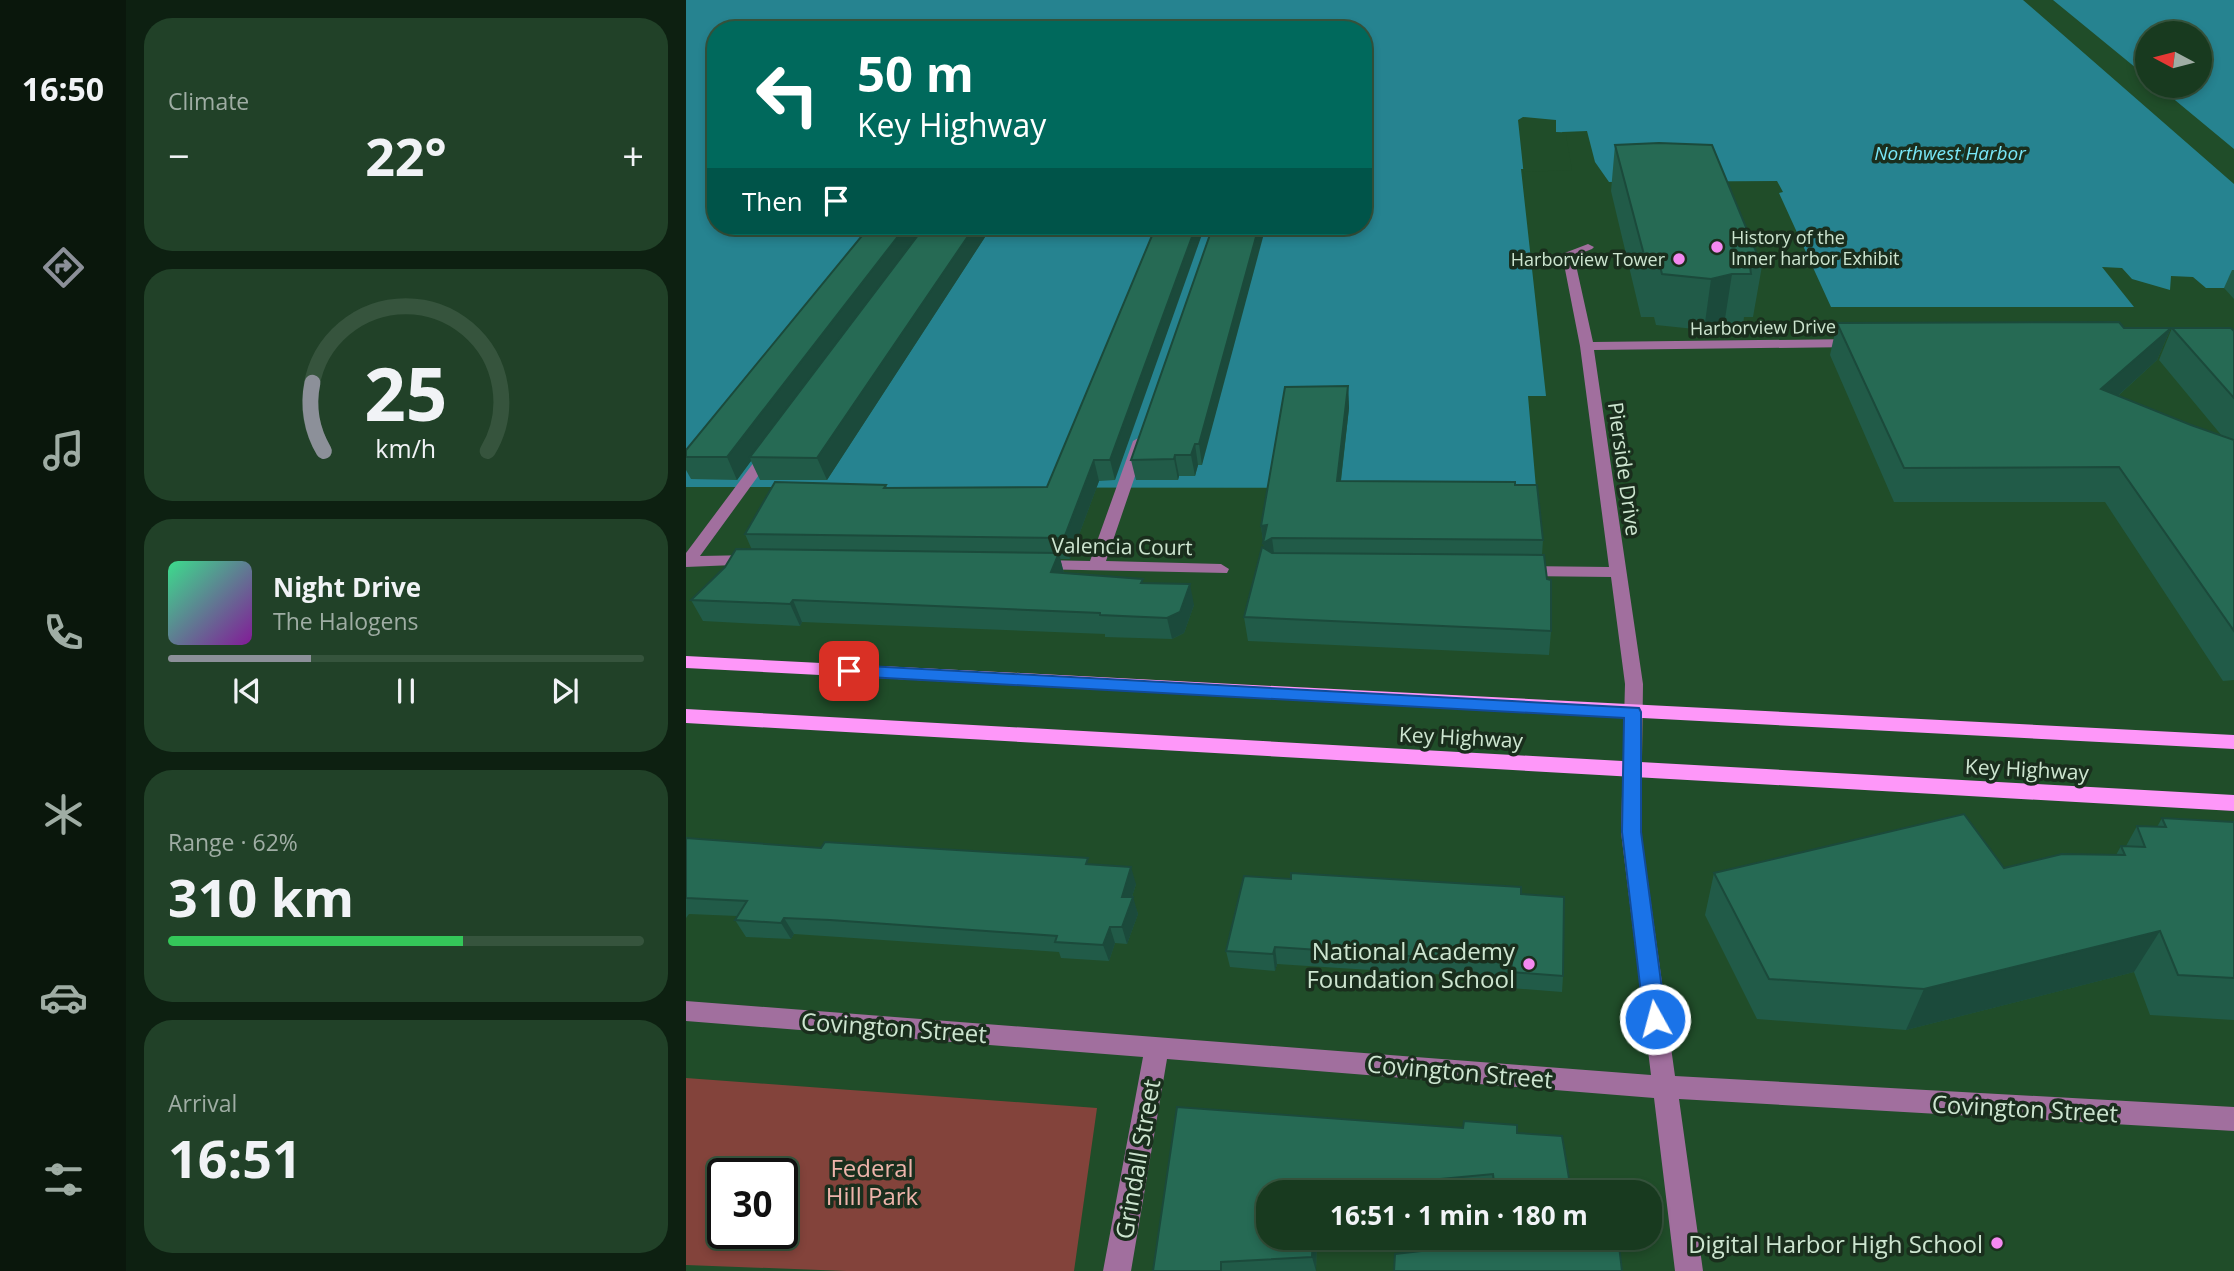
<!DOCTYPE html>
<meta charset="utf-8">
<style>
:root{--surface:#183a1f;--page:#214128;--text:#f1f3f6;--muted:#9fada4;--line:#36543d;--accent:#8c9099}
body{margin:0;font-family:"Open Sans",sans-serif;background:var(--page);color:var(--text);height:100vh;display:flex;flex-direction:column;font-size:26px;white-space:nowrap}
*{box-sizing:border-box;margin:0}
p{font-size:23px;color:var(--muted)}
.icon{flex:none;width:38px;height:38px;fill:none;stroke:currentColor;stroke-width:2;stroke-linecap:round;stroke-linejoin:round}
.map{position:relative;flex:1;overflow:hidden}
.details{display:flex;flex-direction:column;gap:18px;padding:18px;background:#0d2011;width:560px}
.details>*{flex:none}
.hud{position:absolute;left:21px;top:21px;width:665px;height:214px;border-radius:28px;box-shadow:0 4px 10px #0003,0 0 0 2px var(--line);background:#00695c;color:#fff;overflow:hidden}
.needle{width:46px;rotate:277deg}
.controls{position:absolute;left:1449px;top:21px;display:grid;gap:14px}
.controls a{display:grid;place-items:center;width:77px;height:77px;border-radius:50%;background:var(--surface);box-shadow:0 4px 10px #0003,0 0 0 2px var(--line);font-size:35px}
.speed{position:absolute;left:21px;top:1158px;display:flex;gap:14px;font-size:35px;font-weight:700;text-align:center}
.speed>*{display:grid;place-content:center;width:91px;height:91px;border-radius:50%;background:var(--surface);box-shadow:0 4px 10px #0003,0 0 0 2px var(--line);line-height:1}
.speed .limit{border:4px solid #111;border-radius:10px;background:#fff;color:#111}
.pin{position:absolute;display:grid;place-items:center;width:60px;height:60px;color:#fff;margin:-30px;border-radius:14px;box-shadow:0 4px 10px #0006}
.me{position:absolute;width:77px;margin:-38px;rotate:353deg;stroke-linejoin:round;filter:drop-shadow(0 0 5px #0008)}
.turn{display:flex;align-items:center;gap:24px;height:147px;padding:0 35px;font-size:32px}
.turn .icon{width:91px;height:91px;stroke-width:2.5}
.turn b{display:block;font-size:49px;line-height:60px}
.then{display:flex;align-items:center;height:66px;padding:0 35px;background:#0003;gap:14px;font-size:26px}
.big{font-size:52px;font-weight:700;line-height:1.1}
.details .widget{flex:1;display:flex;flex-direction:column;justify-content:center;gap:10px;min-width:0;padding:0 24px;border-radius:28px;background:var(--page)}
.details .dial{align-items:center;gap:0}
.dial svg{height:182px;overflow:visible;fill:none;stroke:var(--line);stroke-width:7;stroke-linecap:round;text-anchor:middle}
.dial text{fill:var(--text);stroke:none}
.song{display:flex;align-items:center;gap:21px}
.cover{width:84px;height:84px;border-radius:10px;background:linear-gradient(135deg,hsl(150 70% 55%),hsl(290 70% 35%))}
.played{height:7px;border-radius:4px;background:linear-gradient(90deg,var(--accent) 30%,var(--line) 30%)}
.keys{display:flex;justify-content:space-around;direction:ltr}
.heat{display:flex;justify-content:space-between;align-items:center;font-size:38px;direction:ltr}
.charge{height:10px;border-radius:5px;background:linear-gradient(90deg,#34c759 62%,var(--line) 0)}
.trip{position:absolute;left:570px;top:1180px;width:406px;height:70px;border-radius:28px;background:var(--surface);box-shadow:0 4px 10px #0003,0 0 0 2px var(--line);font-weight:700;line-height:70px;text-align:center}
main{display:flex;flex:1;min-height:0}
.tabs{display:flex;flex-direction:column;width:126px;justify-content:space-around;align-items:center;background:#0a170c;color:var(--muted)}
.tabs .icon{width:49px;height:49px}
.tabs .current{color:var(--accent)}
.tabs b{font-size:32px;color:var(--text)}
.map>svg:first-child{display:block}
</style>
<main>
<nav class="tabs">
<b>16:50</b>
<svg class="icon current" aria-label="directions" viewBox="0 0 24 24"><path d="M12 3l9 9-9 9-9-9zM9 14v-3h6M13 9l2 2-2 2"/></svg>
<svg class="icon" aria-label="music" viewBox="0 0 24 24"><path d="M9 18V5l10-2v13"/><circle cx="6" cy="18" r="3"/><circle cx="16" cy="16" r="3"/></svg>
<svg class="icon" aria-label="phone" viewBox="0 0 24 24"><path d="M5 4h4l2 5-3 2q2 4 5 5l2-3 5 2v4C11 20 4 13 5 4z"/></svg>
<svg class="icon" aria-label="climate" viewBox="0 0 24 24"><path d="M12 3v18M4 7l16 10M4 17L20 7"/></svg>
<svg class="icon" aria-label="car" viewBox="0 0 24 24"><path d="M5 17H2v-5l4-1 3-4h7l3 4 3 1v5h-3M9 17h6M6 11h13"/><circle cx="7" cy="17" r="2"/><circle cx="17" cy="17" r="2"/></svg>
<svg class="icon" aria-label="filters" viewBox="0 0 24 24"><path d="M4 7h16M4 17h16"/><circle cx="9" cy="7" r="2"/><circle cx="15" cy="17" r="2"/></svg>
</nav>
<section class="details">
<div class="widget"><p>Climate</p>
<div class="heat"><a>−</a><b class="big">22°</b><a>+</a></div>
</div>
<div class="widget dial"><svg viewBox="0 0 100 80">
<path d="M14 69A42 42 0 1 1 86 69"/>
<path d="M14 69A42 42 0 0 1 9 39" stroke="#8c9099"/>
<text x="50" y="56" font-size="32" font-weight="700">25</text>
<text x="50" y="72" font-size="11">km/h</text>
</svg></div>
<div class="widget">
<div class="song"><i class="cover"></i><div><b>Night Drive</b><p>The Halogens</p></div></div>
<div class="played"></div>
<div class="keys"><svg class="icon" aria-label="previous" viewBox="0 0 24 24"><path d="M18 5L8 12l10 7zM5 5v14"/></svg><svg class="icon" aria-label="pause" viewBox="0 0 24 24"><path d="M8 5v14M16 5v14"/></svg><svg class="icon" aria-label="next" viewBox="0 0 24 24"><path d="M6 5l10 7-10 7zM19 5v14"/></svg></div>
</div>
<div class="widget"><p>Range · 62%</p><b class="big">310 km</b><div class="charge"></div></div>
<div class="widget"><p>Arrival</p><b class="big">16:51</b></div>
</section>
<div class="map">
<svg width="1548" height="1271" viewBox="0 0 1548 1271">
<rect width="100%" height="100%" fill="#204d29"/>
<!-- green -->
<path fill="#83433b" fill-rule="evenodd" d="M0,1078l411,30 -23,163h-228l-160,-6zM37,1174h59v60h-59z"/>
<!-- water -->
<path fill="#268390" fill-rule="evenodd" d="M0,0h1548v288h-28l-13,-11 -22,-1 -1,14 -38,-11 -10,-11 -20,-1 32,40h-303l-52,-114 4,-1 -6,-11 -168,1 -14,-20 -8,-31 -25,1 8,36 -49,1 25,227h-18l8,92 -850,-1zM30,30h647v196h-647zM1461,33h53v53h-53z"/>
<!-- pier -->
<g fill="#204d29">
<polygon points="1337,0 1367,0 1461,77 1461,86 1472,86 1548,149 1548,184"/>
<polygon points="837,117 870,120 870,132 896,133 897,135 880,135 886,170 838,172 839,186 832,120"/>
</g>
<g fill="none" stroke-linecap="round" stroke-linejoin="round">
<!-- minor -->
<g fill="#a16f9e" fill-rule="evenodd">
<polygon points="902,244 908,247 906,249 888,256 907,342 1170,339 1176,343 1170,347 908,350 957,684 955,832 989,1076 1548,1107 1548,1131 993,1099 1017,1271 989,1271 968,1098 481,1059 445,1271 417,1271 457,1057 0,1021 0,1001 965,1075 935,832 939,684 925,577 837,576 829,571 837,566 923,567 894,346 876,254"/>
<polygon points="454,437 461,441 420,561 535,564 543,569 541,573 347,569 345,565 347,561 353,560 404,561 447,441"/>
<polygon points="82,449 89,453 14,556 66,555 74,560 72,564 0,567 0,553 77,450"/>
</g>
<!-- major -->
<g fill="#fe97f9" fill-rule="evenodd">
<polygon points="0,656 1548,735 1548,749 0,668"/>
<polygon points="0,709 1548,795 1548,811 0,723"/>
</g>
</g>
<!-- wall -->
<g fill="#215b48">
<polygon points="929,145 1076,266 1067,317 1058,317 1057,325 1038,325 1018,330 970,325 968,317 955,317 925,191"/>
<polygon points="184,226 301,226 300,228 301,234 141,480 74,480 65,461 51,480 5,479 0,470 0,450"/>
<polygon points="470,226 429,480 413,481 384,559 374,559 378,573 458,583 508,605 498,633 486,639 419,637 419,634 116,622 114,626 17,621 5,600 66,550 59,534 200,485 201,488 361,487"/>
<polygon points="527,226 516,465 512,465 509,476 493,476 492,480 450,480 445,460"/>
<polygon points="1546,270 1548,270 1548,299 1538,288"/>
<polygon points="1151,323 1485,328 1471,360 1432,396 1505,425 1536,436 1473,360 1486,328 1548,331 1548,680 1537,681 1419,502 1208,502 1144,355"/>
<polygon points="662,386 663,408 655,481 829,485 857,540 856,555 865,631 863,655 562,641 558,617 578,548 575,526"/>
<polygon points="1476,818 1548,822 1548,1020 1464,1015 1448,972 1220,1030 1071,1019 1019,915 1028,873 1318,868 1430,855 1435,846 1440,846 1451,826 1471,827"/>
<polygon points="0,838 135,848 404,865 450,884 446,897 452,914 441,944 429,943 423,961 375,958 373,952 153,937 108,934 105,939 60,937 49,920 51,916 3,914 0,918"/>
<polygon points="605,879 835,894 877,976 876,992 824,988 825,979 591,964 589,971 544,967 540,951"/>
<polygon points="491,1107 831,1133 884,1184 928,1192 583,1192 631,1237 630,1271 467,1271"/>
</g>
<!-- shaded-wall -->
<g fill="#1b4a3b">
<polygon points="220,226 240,226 64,457 65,461 51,480 41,457"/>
<polygon points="289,226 301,226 300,228 301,234 141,480 131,458"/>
<polygon points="510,226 519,226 429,480 424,460"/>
<polygon points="573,226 580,226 516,465 513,444"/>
<polygon points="1046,274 1038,325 1018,330 1025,279"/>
<polygon points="1485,328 1471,360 1402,423 1415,389"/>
<polygon points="662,386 663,408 652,504 651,481"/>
<polygon points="509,444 512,465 509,476 505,455"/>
<polygon points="489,455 493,476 492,480 488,459"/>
<polygon points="408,460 413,481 384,559 378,538"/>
<polygon points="581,525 586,538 589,561 580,566 575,526"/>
<polygon points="373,553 378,574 365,572"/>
<polygon points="504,584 508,605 498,633 486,639 481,618"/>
<polygon points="107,600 116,622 114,626 104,604"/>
<polygon points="445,867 450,884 441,913 436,897"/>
<polygon points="447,897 452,914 441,944 436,927"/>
<polygon points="98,918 108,934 105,939 95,923"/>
<polygon points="424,927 429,943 423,961 417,945"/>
<polygon points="1474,931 1448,972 1220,1030 1238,989"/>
<polygon points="589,947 591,964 589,971 587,954"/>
<polygon points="627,1237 631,1237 630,1271 626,1257"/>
</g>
<!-- building -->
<g fill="#266a54" stroke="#1b4a3b" stroke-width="2">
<polygon points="973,143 1026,145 1076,266 1064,266 1065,274 1046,274 1025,279 976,274 974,266 961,266 929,145"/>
<polygon points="184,226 220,226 41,457 0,457 0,450"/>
<polygon points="239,226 289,226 131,458 64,457"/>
<polygon points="470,226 510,226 424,460 408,460 378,538 59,534 89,482 200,485 198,488 361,487"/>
<polygon points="527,226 573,226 513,444 509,444 505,455 489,455 488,459 445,460"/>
<polygon points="1433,322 1438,328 1485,328 1415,389 1505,425 1548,440 1548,631 1433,467 1218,468 1151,323"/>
<polygon points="1486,328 1545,328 1548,331 1548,398"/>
<polygon points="662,386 651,481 829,482 829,485 851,485 857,540 586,538 577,543 581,525 575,526 599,387"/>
<polygon points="576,547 586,553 858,555 861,579 865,580 865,631 558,617"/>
<polygon points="50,549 373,553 365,572 457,579 455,583 504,584 494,612 481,618 414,615 414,613 107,600 104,604 5,600 39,567"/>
<polygon points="1278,814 1318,868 1376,854 1439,855 1435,846 1459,847 1451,826 1480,827 1476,818 1548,822 1548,978 1492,975 1474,931 1238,989 1083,979 1028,873"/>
<polygon points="0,838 135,848 139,842 402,858 400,864 445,867 436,897 447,897 436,927 424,927 417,945 369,942 371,936 144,920 98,918 95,923 49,920 61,901 0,898"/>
<polygon points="605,873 835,887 835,894 878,897 877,976 825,972 826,963 589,947 587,954 540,951 558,876 605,879"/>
<polygon points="491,1107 777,1128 778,1121 831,1125 831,1133 876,1136 884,1184 928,1189 928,1192 809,1192 807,1174 734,1181 734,1188 695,1192 583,1192 583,1237 627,1237 626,1257 535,1262 535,1271 467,1271"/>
<polygon points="814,1237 932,1237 936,1271 708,1271 709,1254 814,1242"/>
</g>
<!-- route -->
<polygon fill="#1a73e8" stroke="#114b97" stroke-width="2" points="163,665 953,708 955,712 955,832 980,1019 977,1026 969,1029 962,1026 958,1019 936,832 938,718 163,676 155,671"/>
<!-- markers -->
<g fill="#f489f0" stroke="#1a2e1d" stroke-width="2.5">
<circle cx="1031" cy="247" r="7"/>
<circle cx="993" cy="259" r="7"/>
<circle cx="843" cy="964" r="7"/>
<circle cx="1311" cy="1243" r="7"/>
</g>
<g text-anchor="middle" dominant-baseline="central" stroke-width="7" stroke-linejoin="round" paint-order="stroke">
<!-- far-poi labels -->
<g font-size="18" fill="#cde5d0" stroke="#1a2e1d" text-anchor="start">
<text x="1045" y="237">History of the<tspan x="1045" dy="21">Inner harbor Exhibit</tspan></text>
<text x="979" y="259" text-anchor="end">Harborview Tower</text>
</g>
<!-- far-street labels -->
<g font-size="18" fill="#cde5d0" stroke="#1a2e1d">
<text transform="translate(1077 327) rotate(-1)">Harborview Drive</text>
</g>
<!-- far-water labels -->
<g font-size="19" font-style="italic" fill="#79e7f8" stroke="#1a2e1d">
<text x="1264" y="153">Northwest Harbor</text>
</g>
<!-- street labels -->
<g font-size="21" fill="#cde5d0" stroke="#1a2e1d">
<text transform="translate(939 469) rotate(82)">Pierside Drive</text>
<text transform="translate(436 546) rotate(1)">Valencia Court</text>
<text transform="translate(775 737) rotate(3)">Key Highway</text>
<text transform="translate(1341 769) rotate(3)">Key Highway</text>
</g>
<!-- near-poi labels -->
<g font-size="24" fill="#cde5d0" stroke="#1a2e1d" text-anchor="end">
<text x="829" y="950">National Academy<tspan x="829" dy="28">Foundation School</tspan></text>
<text x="1297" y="1243">Digital Harbor High School</text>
</g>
<!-- near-street labels -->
<g font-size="24" fill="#cde5d0" stroke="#1a2e1d">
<text transform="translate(208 1027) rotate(4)">Covington Street</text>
<text transform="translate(774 1071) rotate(5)">Covington Street</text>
<text transform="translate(1339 1108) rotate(3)">Covington Street</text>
<text transform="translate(451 1159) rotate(-80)">Grindall Street</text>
</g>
<!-- near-park labels -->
<g font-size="24" fill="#eeb4ab" stroke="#1a2e1d">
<text x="186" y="1167">Federal<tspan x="186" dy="28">Hill Park</tspan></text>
</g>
</g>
</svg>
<div class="controls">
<a><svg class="needle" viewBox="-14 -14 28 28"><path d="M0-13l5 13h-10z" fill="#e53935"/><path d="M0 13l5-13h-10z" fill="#9fada4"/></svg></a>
</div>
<div class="speed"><div class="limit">30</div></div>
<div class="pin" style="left:163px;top:671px;background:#d93025"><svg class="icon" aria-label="arrive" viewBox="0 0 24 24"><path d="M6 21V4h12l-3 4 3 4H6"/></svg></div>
<svg class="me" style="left:969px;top:1019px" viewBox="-20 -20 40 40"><circle r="17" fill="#1a73e8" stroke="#fff" stroke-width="3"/><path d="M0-11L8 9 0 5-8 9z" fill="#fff"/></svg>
<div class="trip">16:51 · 1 min · 180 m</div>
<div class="hud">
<div class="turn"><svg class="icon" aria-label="left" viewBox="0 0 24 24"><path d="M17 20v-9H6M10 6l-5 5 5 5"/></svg><div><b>50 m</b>Key Highway</div></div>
<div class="then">Then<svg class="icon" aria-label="arrive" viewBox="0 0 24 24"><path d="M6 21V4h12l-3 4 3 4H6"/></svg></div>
</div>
</div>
</main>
